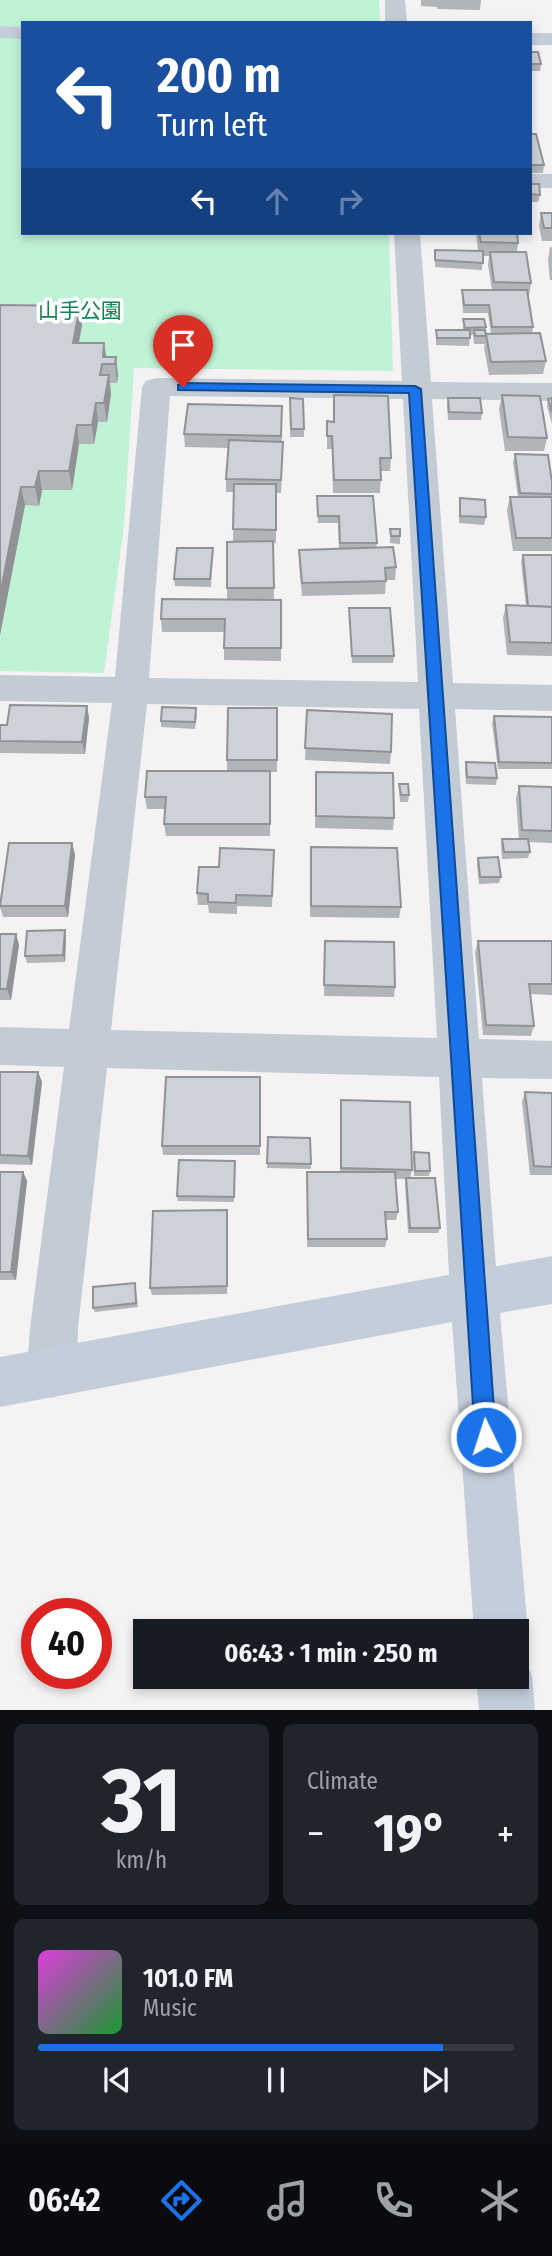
<!DOCTYPE html>
<meta charset="utf-8">
<style>
:root{--surface:#171b24;--page:#20242c;--text:#f1f3f6;--muted:#9ea1a6;--line:#363941;--accent:#1a73e8}
body{margin:0;font-family:"Fira Sans Condensed","Noto Sans JP",sans-serif;background:var(--page);color:var(--text);height:100vh;display:flex;flex-direction:column;font-size:26px;white-space:nowrap}
*{box-sizing:border-box;margin:0}
p{font-size:23px;color:var(--muted)}
.icon{flex:none;width:38px;height:38px;fill:none;stroke:currentColor;stroke-width:2;stroke-linecap:round;stroke-linejoin:round}
.map{position:relative;height:1710px;overflow:hidden}
.panel{display:flex;flex-direction:column;gap:14px;padding:14px;background:#0d0f14;flex:1}
.panel>*{flex:none}
.top-card{position:absolute;left:21px;top:21px;width:511px;height:214px;border-radius:0px;box-shadow:0 4px 10px #0003;background:#1a4fa0;color:#fff;overflow:hidden}
.speed{position:absolute;left:21px;top:1598px;display:flex;gap:14px;font-size:35px;font-weight:700;text-align:center}
.speed>*{display:grid;place-content:center;width:91px;height:91px;border-radius:50%;background:var(--surface);box-shadow:0 4px 10px #0003;line-height:1}
.speed .limit{border:10px solid #d22;background:#fff;color:#111}
.pin{position:absolute;display:grid;place-items:center;width:60px;height:60px;color:#fff;margin:-72px -30px;border-radius:50% 50% 50% 0;rotate:-45deg;box-shadow:0 0 7px #0007}
.pin .icon{rotate:45deg}
.me{position:absolute;width:77px;margin:-38px;rotate:356deg;stroke-linejoin:round;filter:drop-shadow(0 0 5px #0008)}
.turn{display:flex;align-items:center;gap:24px;height:147px;padding:0 21px;font-size:32px}
.turn .icon{width:91px;height:91px;stroke-width:2.5}
.turn b{display:block;font-size:49px;line-height:60px}
.lanes{display:flex;align-items:center;height:66px;padding:0 21px;background:#0003;justify-content:center;gap:35px;direction:ltr}
.lanes .off{opacity:.35}
.big{font-size:52px;font-weight:700;line-height:1.1}
.panel .card{flex:1;display:flex;flex-direction:column;justify-content:center;gap:10px;min-width:0;padding:0 24px;border-radius:10px;background:var(--page)}
.panel .dial{align-items:center;gap:0}
.dial b{font-size:91px;line-height:1}
.song{display:flex;align-items:center;gap:21px}
.cover{width:84px;height:84px;border-radius:10px;background:linear-gradient(135deg,hsl(300 70% 55%),hsl(130 70% 35%))}
.played{height:7px;border-radius:4px;background:linear-gradient(90deg,var(--accent) 85%,var(--line) 85%)}
.keys{display:flex;justify-content:space-around;direction:ltr}
.heat{display:flex;justify-content:space-between;align-items:center;font-size:38px;direction:ltr}
.panel .tiles{flex:1;display:grid;gap:14px;grid-template-columns:1fr 1fr}
.card:last-child{grid-column:span 2}
.trip{position:absolute;left:133px;top:1619px;width:396px;height:70px;border-radius:0px;background:var(--surface);box-shadow:0 4px 10px #0003;font-weight:700;line-height:70px;text-align:center}
.dock{display:flex;height:112px;justify-content:space-around;align-items:center;background:#090b0e;color:var(--muted)}
.dock .icon{width:49px;height:49px}
.dock .on{color:var(--accent)}
.dock b{font-size:32px;color:var(--text)}
.map>svg:first-child{display:block}
</style>
<div class="map">
<svg width="552" height="1710" viewBox="0 0 552 1710">
<rect width="100%" height="100%" fill="#f4f2f2"/>
<!-- green -->
<polygon fill="#c0f3d6" points="0,0 379,0 380,23 23,23 23,233 389,233 393,371 134,368 124,526 104,673 0,671"/>
<g fill="none" stroke-linecap="round" stroke-linejoin="round">
<!-- street -->
<g fill="#c3ccd4" fill-rule="evenodd">
<polygon points="385,0 405,0 407,23 385,23"/>
<rect x="530" y="174" width="22" height="14"/>
<path d="M394,233h26l11,149 121,1v18l-120,-2 21,284 99,2v26l-97,-2 24,330 73,2v38l-70,-1 16,216 -7,17 -17,7 -17,-7 -7,-17 -11,-217 -332,-9 -29,260 -1,45 -8,17 -17,8 -17,-8 -8,-17 3,-45 34,-261 -64,-2v-38l69,2 43,-326 -112,-2v-26l115,2 27,-290 4,-6 10,-3 246,3zM170,396l233,3 15,283 -269,-4zM147,704l272,5 18,329 -326,-8z"/>
</g>
<!-- secondary -->
<g fill="#c4cedb" fill-rule="evenodd">
<polygon points="0,26 23,27 23,39 0,38"/>
<rect x="530" y="33" width="22" height="12"/>
<polygon points="552,1256 552,1304 500,1313 528,1631 520,1650 516,1652 516,1631 474,1631 452,1322 0,1407 0,1357"/>
<polygon points="516,1653 524,1656 532,1676 535,1710 479,1710 476,1676 516,1676"/>
</g>
</g>
<!-- wall -->
<g fill="#b1b4b9">
<polygon points="421,0 481,0 480,10 437,9 437,7 421,6"/>
<polygon points="530,52 541,64 540,71 530,71"/>
<polygon points="530,134 544,165 543,173 530,173"/>
<polygon points="530,184 540,195 538,202 530,202"/>
<polygon points="541,213 552,213 552,241 542,241 539,226"/>
<polygon points="476,233 516,233 518,243 517,252 531,283 529,296 528,296 533,327 532,333 546,361 543,374 489,375 484,347 485,344 474,344 473,335 470,335 469,346 436,345 436,330 463,330 463,319 486,327 486,334 491,334 488,313 463,313 462,297 462,290 492,290 488,265 489,256 483,256 482,270 435,267 435,250 478,251"/>
<polygon points="550,247 552,247 552,280 550,280 548,260"/>
<polygon points="0,305 80,306 82,325 79,343 104,343 106,357 116,357 118,376 117,383 110,383 111,394 107,422 98,422 94,444 79,444 72,490 42,490 39,506 25,505 0,635"/>
<polygon points="334,395 391,458 390,471 381,471 380,493 333,493 332,449 327,449 327,421 333,422"/>
<polygon points="502,395 547,438 544,451 505,451 499,409"/>
<polygon points="290,398 304,429 304,437 290,437"/>
<polygon points="448,398 482,413 481,420 448,420 447,405"/>
<polygon points="552,398 552,424 547,406 548,399"/>
<polygon points="282,406 282,441 283,442 283,455 281,493 276,493 276,543 273,543 274,600 281,600 281,661 224,660 224,632 162,632 161,619 227,600 227,588 233,542 234,492 226,492 226,479 228,448 185,447 184,434"/>
<polygon points="515,454 552,482 552,551 513,551 507,510 510,497 518,497 513,462"/>
<polygon points="317,496 377,543 376,548 396,567 395,580 386,580 385,594 302,596 299,563 299,550 339,549 338,523 318,523"/>
<polygon points="460,498 486,517 484,525 459,523"/>
<polygon points="390,529 400,536 400,544 390,543"/>
<polygon points="213,555 211,587 175,586 174,579"/>
<polygon points="523,555 552,555 552,656 507,655 503,618 506,605 526,606 521,562"/>
<polygon points="349,608 394,656 393,663 352,663"/>
<polygon points="87,706 89,718 85,754 0,753 0,725 7,725"/>
<polygon points="277,708 277,772 270,772 270,836 166,836 164,824 165,809 147,809 145,797 227,771 227,760"/>
<polygon points="307,710 391,752 390,764 305,760"/>
<polygon points="197,715 195,729 161,727 161,721"/>
<polygon points="494,716 552,717 552,769 498,769 492,723"/>
<polygon points="466,762 497,778 496,785 466,784 465,769"/>
<polygon points="316,772 394,818 393,830 315,828"/>
<polygon points="399,784 409,795 408,802 400,802 399,791"/>
<polygon points="519,786 552,787 552,843 528,842 530,852 528,858 502,859 501,845 502,839 519,839 516,798"/>
<polygon points="72,843 75,855 68,917 3,917 0,907 0,902"/>
<polygon points="274,850 272,907 237,906 237,914 209,913 208,905 198,905 197,893 219,867"/>
<polygon points="478,858 501,877 499,883 479,884 477,864"/>
<polygon points="310,859 401,907 399,918 310,917"/>
<polygon points="65,930 66,937 65,962 27,963 25,956"/>
<polygon points="0,934 16,934 19,945 11,1000 0,1000"/>
<polygon points="325,941 395,987 394,997 324,996"/>
<polygon points="478,941 552,941 552,995 530,994 534,1026 531,1036 483,1035 475,952"/>
<polygon points="0,1072 38,1072 42,1082 32,1165 0,1164"/>
<polygon points="260,1077 260,1155 163,1155 162,1146"/>
<polygon points="525,1092 552,1093 552,1175 530,1175 522,1102"/>
<polygon points="341,1100 412,1170 410,1178 440,1228 438,1233 408,1233 405,1183 406,1179 395,1179 398,1212 396,1220 386,1220 387,1239 385,1247 307,1247 307,1172 340,1172"/>
<polygon points="268,1137 310,1138 311,1169 267,1168"/>
<polygon points="414,1152 430,1171 429,1176 414,1176 413,1157"/>
<polygon points="235,1166 234,1202 178,1201 177,1196"/>
<polygon points="0,1172 23,1172 27,1181 16,1280 0,1280"/>
<polygon points="227,1210 227,1294 152,1295 150,1288"/>
<polygon points="135,1283 138,1307 95,1312 93,1308"/>
</g>
<!-- shaded-wall -->
<g fill="#909296">
<polygon points="80,306 82,325 75,362 73,343"/>
<polygon points="104,343 107,362 103,357"/>
<polygon points="116,357 118,376 117,383 115,364"/>
<polygon points="109,375 111,394 107,422 104,403"/>
<polygon points="96,403 98,422 94,444 92,425"/>
<polygon points="77,425 79,444 72,490 69,471"/>
<polygon points="39,471 42,490 39,506 35,487"/>
<polygon points="21,487 25,505 0,635 0,595"/>
<polygon points="87,706 89,718 85,754 82,742"/>
<polygon points="72,843 75,855 68,917 65,906"/>
<polygon points="65,930 66,937 65,962 63,955"/>
<polygon points="16,934 19,945 11,1000 7,989"/>
<polygon points="38,1072 42,1082 32,1165 28,1156"/>
<polygon points="23,1172 27,1181 16,1280 11,1272"/>
<polygon points="227,1210 228,1218 227,1294"/>
</g>
<!-- building -->
<g fill="#ced1d7" stroke="#909296" stroke-width="2">
<polygon points="530,52 538,52 541,64 530,64"/>
<polygon points="530,134 536,134 544,165 530,165"/>
<polygon points="530,184 539,184 540,195 530,194"/>
<polygon points="541,213 552,213 552,228 544,228"/>
<polygon points="479,233 517,233 518,243 481,242"/>
<polygon points="435,250 483,251 483,263 435,260"/>
<polygon points="490,252 526,252 531,283 494,282"/>
<polygon points="462,290 527,290 533,327 492,327 489,305 464,305"/>
<polygon points="0,305 80,306 73,343 104,343 103,357 116,357 115,364 102,364 100,375 109,375 104,403 96,403 92,425 77,425 69,471 39,471 35,487 21,487 0,595"/>
<polygon points="463,319 484,319 486,327 465,328"/>
<polygon points="436,330 470,330 470,338 437,338"/>
<polygon points="474,330 485,330 486,336 475,336"/>
<polygon points="540,333 546,361 491,362 486,334"/>
<polygon points="334,395 388,396 391,458 380,458 381,480 334,480 332,436 327,436 327,421 334,422"/>
<polygon points="502,395 540,396 547,438 508,437"/>
<polygon points="290,398 303,399 304,429 291,429"/>
<polygon points="448,398 480,398 482,413 449,412"/>
<polygon points="552,398 552,412 548,399"/>
<polygon points="188,404 282,406 281,436 184,434"/>
<polygon points="229,440 283,442 281,480 226,479"/>
<polygon points="515,454 548,455 552,482 552,494 520,493"/>
<polygon points="234,484 276,484 276,530 233,529"/>
<polygon points="317,496 373,496 377,543 340,543 339,516 318,516"/>
<polygon points="510,497 552,497 552,538 516,538"/>
<polygon points="460,498 485,500 486,517 460,516"/>
<polygon points="390,529 400,529 400,536 391,536"/>
<polygon points="273,541 274,588 227,588 227,542"/>
<polygon points="393,547 396,567 385,568 386,581 302,583 299,550"/>
<polygon points="177,548 213,548 210,579 174,579"/>
<polygon points="523,555 552,555 552,607 528,606"/>
<polygon points="162,599 281,600 281,648 224,648 225,619 161,619"/>
<polygon points="506,605 552,607 552,643 510,642"/>
<polygon points="349,608 390,608 394,656 352,656"/>
<polygon points="10,705 87,706 82,742 0,741 0,725 7,725"/>
<polygon points="162,707 196,708 195,722 161,721"/>
<polygon points="228,708 277,708 277,760 227,760"/>
<polygon points="307,710 392,714 391,752 305,748"/>
<polygon points="494,716 552,717 552,763 499,762"/>
<polygon points="466,762 495,763 497,778 467,777"/>
<polygon points="147,771 270,771 270,824 164,824 166,797 145,797"/>
<polygon points="316,772 393,773 394,818 316,816"/>
<polygon points="399,784 408,784 409,795 401,795"/>
<polygon points="519,786 552,787 552,831 522,830"/>
<polygon points="502,839 528,839 530,852 504,852"/>
<polygon points="9,843 72,843 65,906 0,906"/>
<polygon points="311,847 397,848 401,907 311,906"/>
<polygon points="220,848 274,850 272,896 236,895 236,903 208,902 208,894 197,893 199,867 219,867"/>
<polygon points="498,857 501,877 480,877 478,858"/>
<polygon points="65,930 63,955 25,956 27,931"/>
<polygon points="0,934 16,934 7,989 0,989"/>
<polygon points="325,941 394,942 395,987 324,985"/>
<polygon points="478,941 552,941 552,984 529,984 534,1026 486,1025"/>
<polygon points="0,1072 38,1072 28,1156 0,1155"/>
<polygon points="166,1077 260,1077 260,1146 162,1146"/>
<polygon points="525,1092 552,1093 552,1167 534,1166"/>
<polygon points="341,1100 410,1102 412,1170 341,1168"/>
<polygon points="268,1137 310,1138 311,1164 267,1163"/>
<polygon points="414,1152 429,1153 430,1171 415,1171"/>
<polygon points="179,1160 235,1161 234,1197 177,1196"/>
<polygon points="0,1172 23,1172 11,1272 0,1272"/>
<polygon points="307,1172 395,1172 398,1212 385,1212 387,1239 308,1239"/>
<polygon points="406,1178 435,1178 440,1228 410,1228"/>
<polygon points="227,1210 227,1286 150,1288 153,1211"/>
<polygon points="135,1283 136,1303 93,1308 93,1287"/>
</g>
<!-- route -->
<polygon fill="#1a73e8" stroke="#114b97" stroke-width="2" points="183,383 415,386 421,389 496,1437 493,1444 486,1447 478,1444 475,1437 409,393 178,390 178,385"/>
<g text-anchor="middle" dominant-baseline="central" stroke-width="7" stroke-linejoin="round" paint-order="stroke">
<!-- far-park labels -->
<g font-size="21" fill="#138351" stroke="#fff">
<text x="80" y="311">山手公園</text>
</g>
</g>
</svg>
<div class="speed"><div class="limit">40</div></div>
<div class="pin" style="left:183px;top:387px;background:#d93025"><svg class="icon" aria-label="arrive" viewBox="0 0 24 24"><path d="M6 21V4h12l-3 4 3 4H6"/></svg></div>
<svg class="me" style="left:486px;top:1437px" viewBox="-20 -20 40 40"><circle r="17" fill="#1a73e8" stroke="#fff" stroke-width="3"/><path d="M0-11L8 9 0 5-8 9z" fill="#fff"/></svg>
<div class="trip">06:43 · 1 min · 250 m</div>
<div class="top-card">
<div class="turn"><svg class="icon" aria-label="left" viewBox="0 0 24 24"><path d="M17 20v-9H6M10 6l-5 5 5 5"/></svg><div><b>200 m</b>Turn left</div></div>
<div class="lanes"><svg class="icon" aria-label="left" viewBox="0 0 24 24"><path d="M17 20v-9H6M10 6l-5 5 5 5"/></svg><svg class="icon off" aria-label="ahead" viewBox="0 0 24 24"><path d="M12 20V5M6 11l6-6 6 6"/></svg><svg class="icon off" aria-label="right" viewBox="0 0 24 24"><path d="M7 20v-9h11M14 6l5 5-5 5"/></svg></div>
</div>
</div>
<section class="panel">
<div class="tiles">
<div class="card dial"><b>31</b><p>km/h</p></div>
<div class="card"><p>Climate</p>
<div class="heat"><a>−</a><b class="big">19°</b><a>+</a></div>
</div>
<div class="card">
<div class="song"><i class="cover"></i><div><b>101.0 FM</b><p>Music</p></div></div>
<div class="played"></div>
<div class="keys"><svg class="icon" aria-label="previous" viewBox="0 0 24 24"><path d="M18 5L8 12l10 7zM5 5v14"/></svg><svg class="icon" aria-label="pause" viewBox="0 0 24 24"><path d="M8 5v14M16 5v14"/></svg><svg class="icon" aria-label="next" viewBox="0 0 24 24"><path d="M6 5l10 7-10 7zM19 5v14"/></svg></div>
</div>
</div>
</section>
<nav class="dock">
<b>06:42</b>
<svg class="icon on" aria-label="directions" viewBox="0 0 24 24"><path d="M12 3l9 9-9 9-9-9zM9 14v-3h6M13 9l2 2-2 2"/></svg>
<svg class="icon" aria-label="music" viewBox="0 0 24 24"><path d="M9 18V5l10-2v13"/><circle cx="6" cy="18" r="3"/><circle cx="16" cy="16" r="3"/></svg>
<svg class="icon" aria-label="phone" viewBox="0 0 24 24"><path d="M5 4h4l2 5-3 2q2 4 5 5l2-3 5 2v4C11 20 4 13 5 4z"/></svg>
<svg class="icon" aria-label="climate" viewBox="0 0 24 24"><path d="M12 3v18M4 7l16 10M4 17L20 7"/></svg>
</nav>
